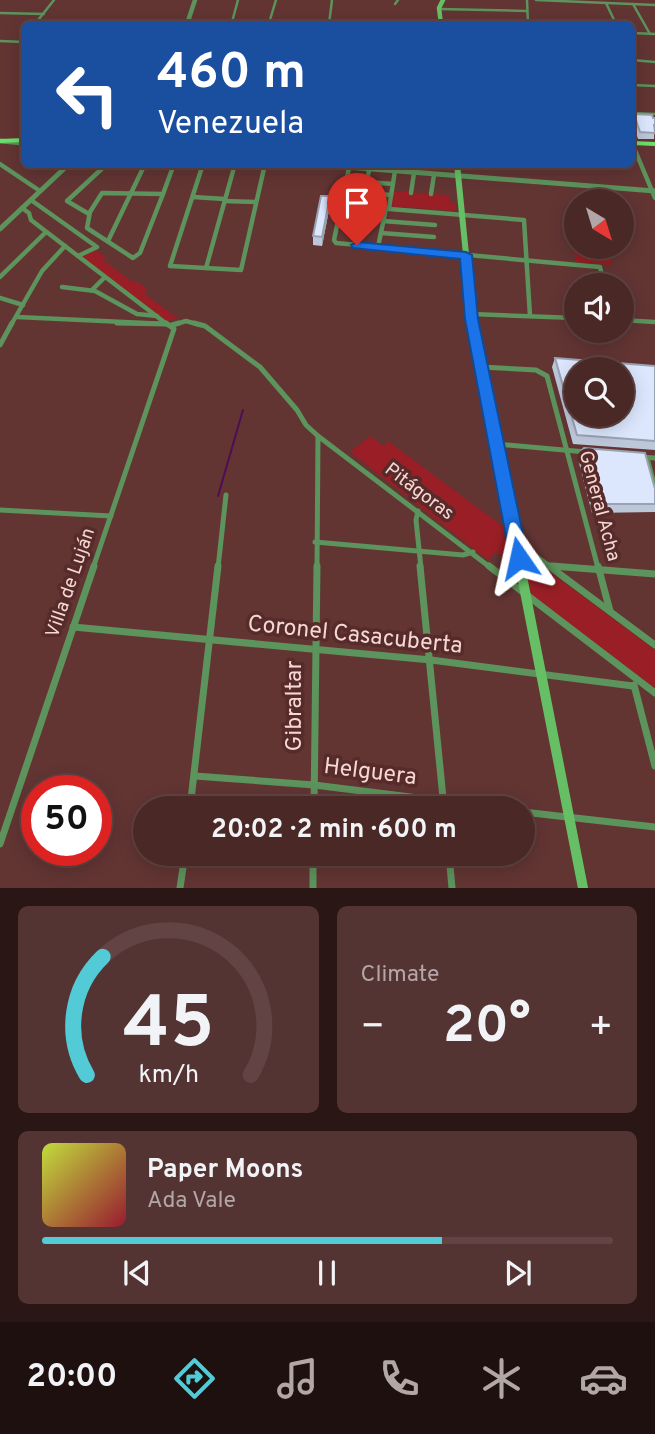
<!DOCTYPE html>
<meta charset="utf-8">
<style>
:root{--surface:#4a2826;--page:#543432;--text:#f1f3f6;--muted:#b2a6a7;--line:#614443;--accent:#52cbd7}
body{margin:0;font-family:Overpass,sans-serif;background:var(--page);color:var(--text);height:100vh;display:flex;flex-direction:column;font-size:26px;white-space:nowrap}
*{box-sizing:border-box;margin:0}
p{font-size:23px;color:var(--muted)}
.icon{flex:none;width:38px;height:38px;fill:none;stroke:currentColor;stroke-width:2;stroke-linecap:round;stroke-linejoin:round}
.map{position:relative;height:888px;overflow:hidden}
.sheet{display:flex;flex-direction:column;gap:18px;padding:18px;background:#291615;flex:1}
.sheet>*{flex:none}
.banner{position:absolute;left:21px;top:21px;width:614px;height:147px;border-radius:10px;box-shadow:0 4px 18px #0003,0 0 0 2px var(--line);background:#1a4fa0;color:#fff;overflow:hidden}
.needle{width:46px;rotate:142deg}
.fabs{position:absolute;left:564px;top:189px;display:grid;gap:14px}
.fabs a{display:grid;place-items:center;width:70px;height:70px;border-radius:50%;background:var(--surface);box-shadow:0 4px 18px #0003,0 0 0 2px var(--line);font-size:35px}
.speed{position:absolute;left:21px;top:775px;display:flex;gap:14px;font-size:35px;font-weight:700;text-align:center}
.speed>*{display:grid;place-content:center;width:91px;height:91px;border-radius:50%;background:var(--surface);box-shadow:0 4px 18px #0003,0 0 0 2px var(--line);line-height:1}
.speed .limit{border:10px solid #d22;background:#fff;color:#111}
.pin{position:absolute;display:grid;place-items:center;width:60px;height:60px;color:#fff;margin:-72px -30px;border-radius:50% 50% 50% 0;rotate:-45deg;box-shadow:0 0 7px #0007}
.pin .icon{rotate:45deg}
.me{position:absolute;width:77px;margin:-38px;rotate:349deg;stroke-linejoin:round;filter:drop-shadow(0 0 5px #0008)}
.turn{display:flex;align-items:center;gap:24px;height:147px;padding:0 21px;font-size:32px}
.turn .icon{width:91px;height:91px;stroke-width:2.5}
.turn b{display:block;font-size:49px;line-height:60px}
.big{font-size:52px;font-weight:700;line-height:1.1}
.sheet .tile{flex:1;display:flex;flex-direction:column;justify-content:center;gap:10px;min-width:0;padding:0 24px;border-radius:10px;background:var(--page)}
.sheet .dial{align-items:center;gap:0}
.dial svg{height:182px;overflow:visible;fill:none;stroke:var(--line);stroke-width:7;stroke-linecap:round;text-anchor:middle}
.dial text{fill:var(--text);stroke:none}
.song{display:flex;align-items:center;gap:21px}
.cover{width:84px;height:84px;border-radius:10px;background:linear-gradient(135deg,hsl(70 70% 55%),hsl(350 70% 35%))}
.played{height:7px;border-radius:4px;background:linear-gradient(90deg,var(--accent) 70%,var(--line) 70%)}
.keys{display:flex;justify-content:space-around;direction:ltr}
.heat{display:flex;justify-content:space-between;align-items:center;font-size:38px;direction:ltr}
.sheet .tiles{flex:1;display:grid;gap:18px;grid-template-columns:1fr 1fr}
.tile:last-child{grid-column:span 2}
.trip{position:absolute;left:133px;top:796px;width:402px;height:70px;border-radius:35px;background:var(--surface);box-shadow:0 4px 18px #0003,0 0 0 2px var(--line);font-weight:700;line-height:70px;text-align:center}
.tab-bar{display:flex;height:112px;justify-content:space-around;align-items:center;background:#1e100f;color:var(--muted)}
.tab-bar .icon{width:49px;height:49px}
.tab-bar .selected{color:var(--accent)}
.tab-bar b{font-size:32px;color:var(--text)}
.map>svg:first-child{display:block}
</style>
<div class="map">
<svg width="655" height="888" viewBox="0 0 655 888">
<rect width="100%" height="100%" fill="#623533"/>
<!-- green -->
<g fill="#991e25">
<polygon points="392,191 449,195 449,202 456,203 456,211 389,206"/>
<polygon points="571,235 576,235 576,247 608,247 612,265 576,262"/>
<polygon points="95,250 106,257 103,260 131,281 139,283 148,289 144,291 146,295 179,319 166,321 82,257"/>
<polygon points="370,436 384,446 388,441 505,528 514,565 496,552 488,560 350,452"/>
<polygon points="531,564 543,567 655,650 655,688 532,595 525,570 527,565"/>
</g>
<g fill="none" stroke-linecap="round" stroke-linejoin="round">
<!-- stream -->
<polyline stroke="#4e0d55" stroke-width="2" points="218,496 243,410"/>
<!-- minor-far3 -->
<g stroke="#5d935c" stroke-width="2.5">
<polyline points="527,0 528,24"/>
<polyline points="536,0 655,5"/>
<polyline points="606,3 616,24"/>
<polyline points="395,4 398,0"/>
<polyline points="633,4 650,34"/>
<polyline points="439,9 527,11"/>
<polyline points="0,13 44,14"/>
<polyline points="189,20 289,24"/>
<polyline points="232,22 238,0"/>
<polyline points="269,23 276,0"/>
<polyline points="35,24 54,0"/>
<polyline points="329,24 332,0"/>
<polyline points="632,33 655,34"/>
<polyline points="0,41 24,42"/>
<polyline points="632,60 655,62"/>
<polyline points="632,85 655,86"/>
<polyline points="632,113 655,114"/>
</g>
<!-- minor-far2 -->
<g stroke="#5d935c" stroke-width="4.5">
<polyline points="632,143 655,198"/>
<polyline points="0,164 40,191"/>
<polyline points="203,164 170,266 241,270 265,164"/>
<polyline points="349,168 334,240 336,243 600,267 604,285"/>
<polyline points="367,182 393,184"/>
<polygon points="102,193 163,194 140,253 133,258 87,228 90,212"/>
<polyline points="364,193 391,195"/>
<polyline points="411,193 414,173"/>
<polyline points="163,194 174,164"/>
<polyline points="431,194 434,175"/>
<polyline points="193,197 225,199"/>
<polyline points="31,200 97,247 78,256"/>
<polyline points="224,201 256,202"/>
<polyline points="340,205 524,220 530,316"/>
<polyline points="362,206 369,170"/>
<polyline points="22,208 29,213 31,220 168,325"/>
<polyline points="389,208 395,171"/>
<polyline points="89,214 67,201 107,164"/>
<polyline points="383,221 435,225"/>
<polyline points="381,233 434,237"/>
<polyline points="108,241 145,164"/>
<polyline points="357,245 367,206"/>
<polyline points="378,247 386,208"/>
<polyline points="206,268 235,164"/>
<polyline points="0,277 46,232"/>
<polyline points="62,287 95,291 137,314 157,316"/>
<polyline points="92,290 105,277"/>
<polyline points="0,298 23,305"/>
<polyline points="471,314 576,318"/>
<polyline points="17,317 167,324"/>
<polyline points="621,320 655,322"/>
<polyline points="11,325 42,271 65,246"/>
<polyline points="173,325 186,321 200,325"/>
</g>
<!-- minor-far1 -->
<g stroke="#5d935c" stroke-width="5">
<polyline points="117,323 167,324"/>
<polyline points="194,323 205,326 260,367 297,410 306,425 318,436 491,568"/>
<polyline points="172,325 179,323"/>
<polyline points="0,345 12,323"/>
<polyline points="481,367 536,370 547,376 598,568"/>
<polyline points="496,444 586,452"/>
<polyline points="641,457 655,458"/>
<polyline points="647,458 655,488"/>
<polyline points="0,510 111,516"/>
<polyline points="418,511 416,520 421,568"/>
<polyline points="315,542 463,555 473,552"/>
<polyline points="517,542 552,568"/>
<polyline points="519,558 549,566 575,568"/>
<polyline points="93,568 174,329 166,323"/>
<polyline points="218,568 226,495"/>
<polyline points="317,568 318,436"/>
</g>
<!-- minor -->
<g stroke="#5d935c" stroke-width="7">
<polyline points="420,566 444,808"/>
<polyline points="489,566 655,693"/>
<polyline points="549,566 655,645"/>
<polyline points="552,566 655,574"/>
<polyline points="598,566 610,611"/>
<polyline points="73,627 431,660 633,686"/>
<polyline points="634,685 655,766"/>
<polyline points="195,776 314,785 499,808"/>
<polyline points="190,808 218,566"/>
<polyline points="314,808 317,566"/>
<polyline points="523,812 655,827"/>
<polyline points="0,844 94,566"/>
<polyline points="313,854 313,888"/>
<polyline points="449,854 452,888"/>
<polyline points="180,888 185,854"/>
</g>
<!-- tertiary-far1 -->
<polyline stroke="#5d935c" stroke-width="4.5" points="187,24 195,0"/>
<!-- tertiary -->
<g stroke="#5d935c" stroke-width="5">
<polyline points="0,141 24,143"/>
<polyline points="308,164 655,191"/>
<polyline points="0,229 69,164"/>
</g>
<!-- secondary-far3 -->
<polyline stroke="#66bf65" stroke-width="4.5" points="441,24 439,8 443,0"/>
<!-- secondary-far2 -->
<polyline stroke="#66bf65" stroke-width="6" points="457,164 473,325"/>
<!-- secondary-far1 -->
<polyline stroke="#66bf65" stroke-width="8" points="473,323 521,568"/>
<!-- secondary -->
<polyline stroke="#66bf65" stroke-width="10" points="520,566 583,888"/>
<!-- primary -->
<g fill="#6ae06b" fill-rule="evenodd">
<polygon points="24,138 24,142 0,143 0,139"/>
<polygon points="632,141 655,142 655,146 632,145"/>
</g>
</g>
<!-- wall -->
<g fill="#bdc7da">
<polygon points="634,114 655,118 654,139 638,139 632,120"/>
<polygon points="330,205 322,246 313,245 313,236"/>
<polygon points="555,358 655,366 655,450 573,444 552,367"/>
<polygon points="581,451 655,489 655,512 592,513 578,459"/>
</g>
<!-- shaded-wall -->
<polygon fill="#9aa2b2" points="330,196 330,205 322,246 322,237"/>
<!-- building -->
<g fill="#dce7fe" stroke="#9aa2b2" stroke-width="2" fill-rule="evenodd">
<polygon points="634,114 652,115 653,118 655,118 655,125 654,125 655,133 640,132"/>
<polygon points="321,196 330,196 322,237 313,236"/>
<path d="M555,358l100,8v75l-78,-6zM576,369h45v46h-45z"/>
<polygon points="584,448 645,453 655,489 655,504 596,504 581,451"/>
</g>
<!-- route -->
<polygon fill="#1a73e8" stroke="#114b97" stroke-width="2" points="357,242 466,252 472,255 478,319 528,558 525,564 519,566 513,564 510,558 465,319 460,259 353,248 351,245"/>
<g text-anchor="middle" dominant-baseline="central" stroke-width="7" stroke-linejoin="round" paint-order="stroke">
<!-- street labels -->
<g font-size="19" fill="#f5d8d5" stroke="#562b29">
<text transform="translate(419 492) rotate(37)">Pitágoras</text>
<text transform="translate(599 506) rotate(75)">General Acha</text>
<text transform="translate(71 583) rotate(-71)">Villa de Luján</text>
</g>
<!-- near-street labels -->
<g font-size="23" fill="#f5d8d5" stroke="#562b29">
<text transform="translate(355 636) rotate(6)">Coronel Casacuberta</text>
<text transform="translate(295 706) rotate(-90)">Gibraltar</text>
<text transform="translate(370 773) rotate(7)">Helguera</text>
</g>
</g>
</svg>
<div class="fabs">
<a><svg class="needle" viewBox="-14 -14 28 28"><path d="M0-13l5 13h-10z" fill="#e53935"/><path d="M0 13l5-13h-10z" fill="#b2a6a7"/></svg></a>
<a><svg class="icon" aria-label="sound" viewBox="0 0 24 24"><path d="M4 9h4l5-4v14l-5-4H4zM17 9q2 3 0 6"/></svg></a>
<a><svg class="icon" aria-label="search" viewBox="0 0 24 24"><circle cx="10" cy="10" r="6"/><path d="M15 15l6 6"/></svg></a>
</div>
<div class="speed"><div class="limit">50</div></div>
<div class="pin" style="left:357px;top:245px;background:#d93025"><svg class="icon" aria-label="arrive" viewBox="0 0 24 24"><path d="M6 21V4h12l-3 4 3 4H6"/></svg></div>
<svg class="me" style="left:519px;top:558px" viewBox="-20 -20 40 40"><path d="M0-17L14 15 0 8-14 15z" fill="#1a73e8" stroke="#fff" stroke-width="4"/></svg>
<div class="trip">20:02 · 2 min · 600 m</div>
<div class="banner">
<div class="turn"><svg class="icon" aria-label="left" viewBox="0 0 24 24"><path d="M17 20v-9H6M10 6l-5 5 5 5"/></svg><div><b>460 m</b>Venezuela</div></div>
</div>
</div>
<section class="sheet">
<div class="tiles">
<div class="tile dial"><svg viewBox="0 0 100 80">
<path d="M14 69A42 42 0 1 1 86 69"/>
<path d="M14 69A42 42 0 0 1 21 17" stroke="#52cbd7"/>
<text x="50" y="56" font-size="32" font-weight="700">45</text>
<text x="50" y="72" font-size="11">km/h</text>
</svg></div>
<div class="tile"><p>Climate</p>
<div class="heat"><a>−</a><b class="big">20°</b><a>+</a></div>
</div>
<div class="tile">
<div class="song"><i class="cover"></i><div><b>Paper Moons</b><p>Ada Vale</p></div></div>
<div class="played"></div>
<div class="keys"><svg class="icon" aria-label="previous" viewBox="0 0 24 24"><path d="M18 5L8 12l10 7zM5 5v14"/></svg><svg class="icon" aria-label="pause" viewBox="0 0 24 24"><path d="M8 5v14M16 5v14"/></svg><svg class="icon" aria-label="next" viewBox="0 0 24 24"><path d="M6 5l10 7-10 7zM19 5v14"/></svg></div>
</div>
</div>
</section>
<nav class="tab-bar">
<b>20:00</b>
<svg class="icon selected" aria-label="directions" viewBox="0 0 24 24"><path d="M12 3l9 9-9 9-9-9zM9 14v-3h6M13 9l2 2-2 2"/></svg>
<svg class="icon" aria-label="music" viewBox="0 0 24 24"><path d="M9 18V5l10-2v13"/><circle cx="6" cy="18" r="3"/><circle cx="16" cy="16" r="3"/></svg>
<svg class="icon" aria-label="phone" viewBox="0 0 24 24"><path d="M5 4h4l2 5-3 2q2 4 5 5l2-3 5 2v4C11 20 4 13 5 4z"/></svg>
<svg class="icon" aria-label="climate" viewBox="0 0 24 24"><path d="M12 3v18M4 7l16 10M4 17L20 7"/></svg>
<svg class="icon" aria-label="car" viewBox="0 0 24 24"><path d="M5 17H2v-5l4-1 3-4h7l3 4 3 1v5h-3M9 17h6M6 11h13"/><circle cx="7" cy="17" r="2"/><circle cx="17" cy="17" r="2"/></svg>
</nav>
